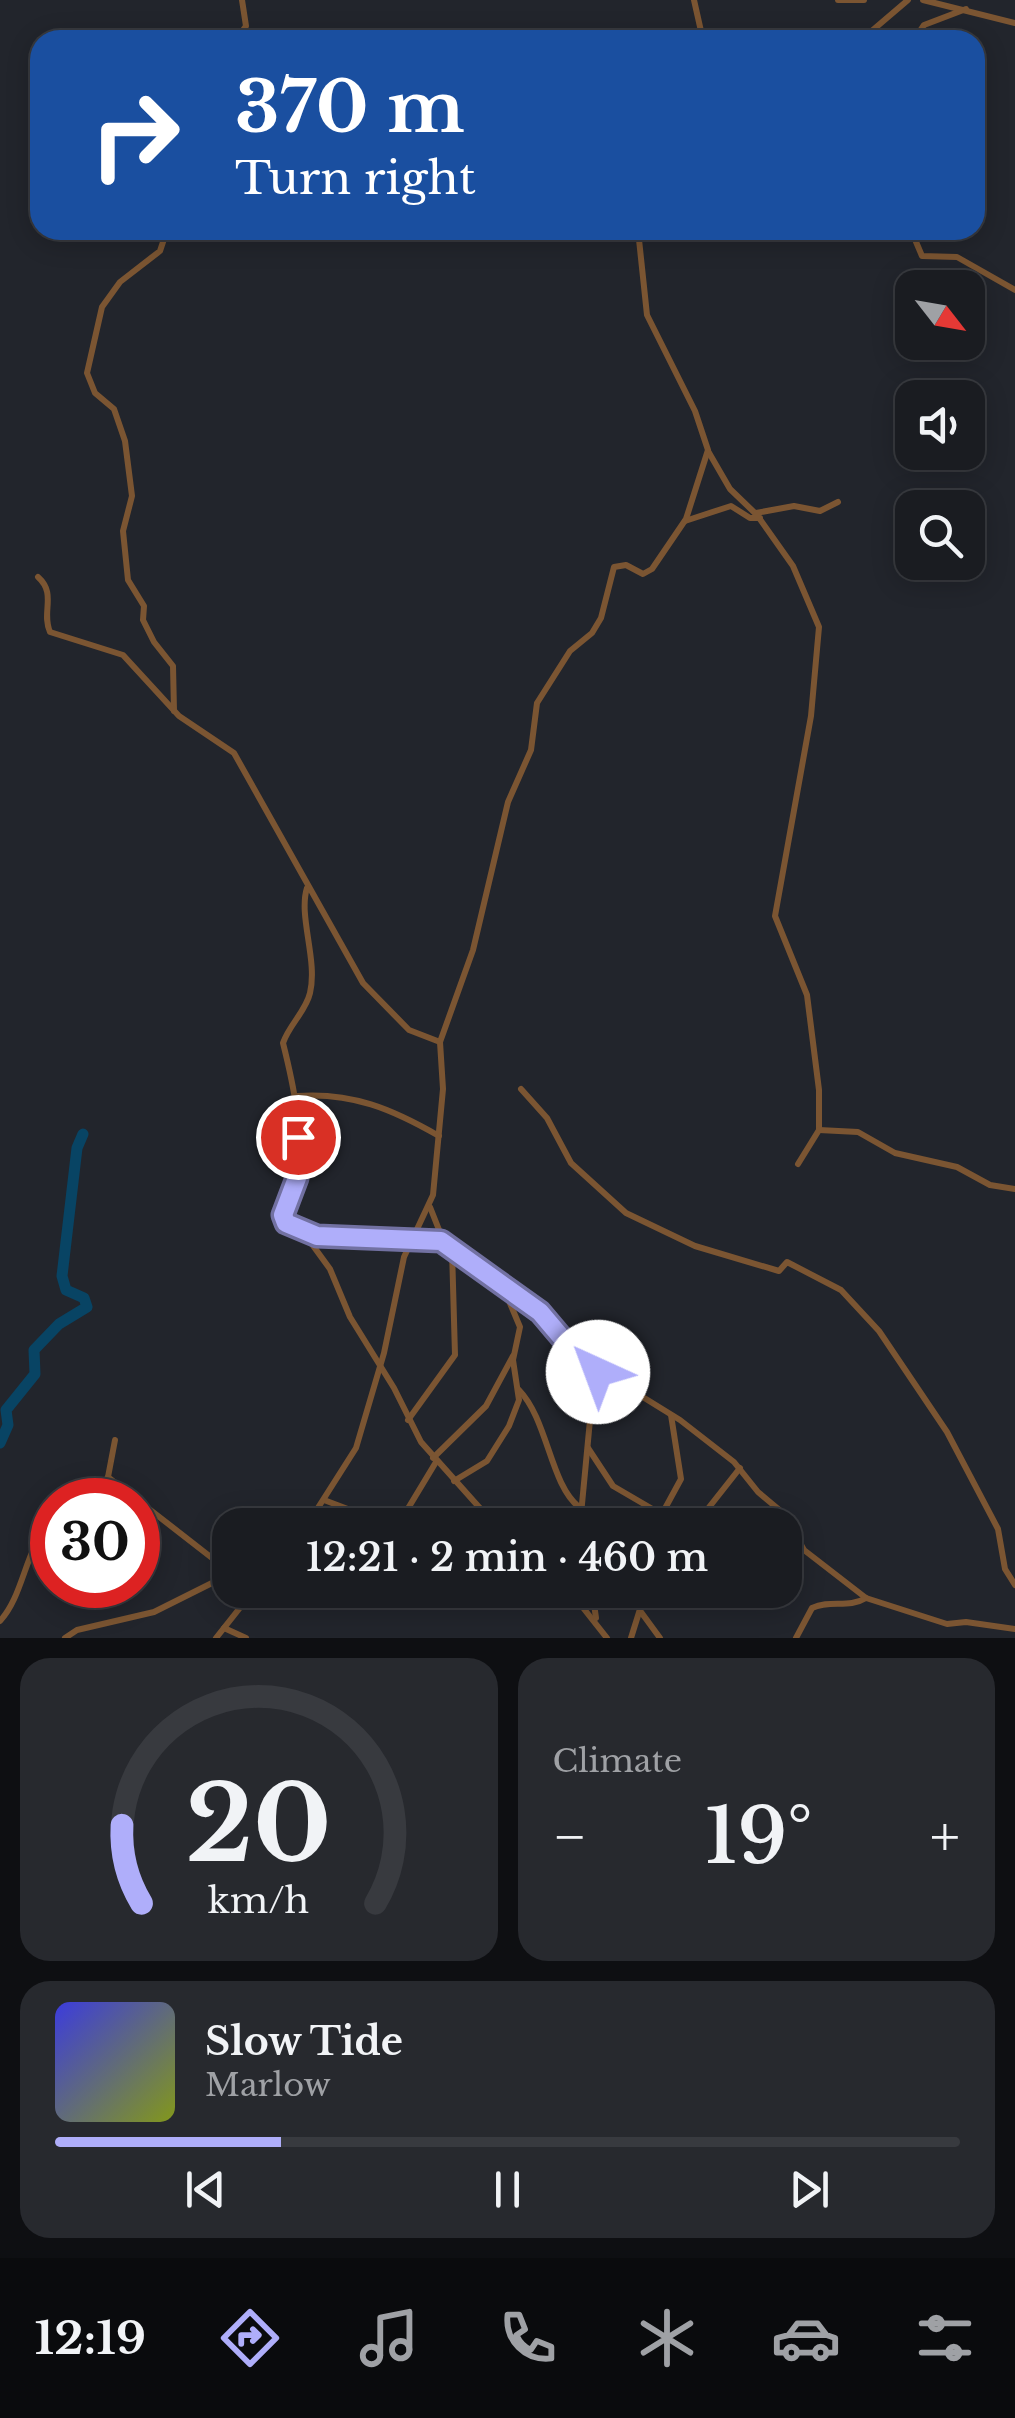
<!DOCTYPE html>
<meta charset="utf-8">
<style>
:root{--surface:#1a1c21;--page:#27292e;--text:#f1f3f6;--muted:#9fa1a5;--line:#383a3f;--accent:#afaefa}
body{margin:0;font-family:"Libre Baskerville",serif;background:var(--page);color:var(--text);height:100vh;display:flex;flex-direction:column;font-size:38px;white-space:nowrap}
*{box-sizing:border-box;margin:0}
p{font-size:32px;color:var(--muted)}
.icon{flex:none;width:55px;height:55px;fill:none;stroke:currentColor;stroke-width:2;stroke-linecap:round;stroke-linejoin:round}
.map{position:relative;height:1638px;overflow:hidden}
.sheet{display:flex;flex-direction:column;gap:20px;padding:20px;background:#0e0f12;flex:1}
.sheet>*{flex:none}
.top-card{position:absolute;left:30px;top:30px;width:955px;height:210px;border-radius:30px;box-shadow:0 5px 25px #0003,0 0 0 2px var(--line);background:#1a4fa0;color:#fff;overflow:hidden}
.needle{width:65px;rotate:121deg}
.controls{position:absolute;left:895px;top:270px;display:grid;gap:20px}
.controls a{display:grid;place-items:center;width:90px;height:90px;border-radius:20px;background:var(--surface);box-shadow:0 5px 25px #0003,0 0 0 2px var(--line);font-size:50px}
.speed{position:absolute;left:30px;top:1478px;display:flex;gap:20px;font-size:50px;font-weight:700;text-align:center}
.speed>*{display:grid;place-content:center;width:130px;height:130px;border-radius:50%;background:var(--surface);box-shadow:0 5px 25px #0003,0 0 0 2px var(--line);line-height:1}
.speed .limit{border:15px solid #d22;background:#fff;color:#111}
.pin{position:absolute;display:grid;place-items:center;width:85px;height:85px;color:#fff;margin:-42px;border:5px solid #fff;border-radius:50%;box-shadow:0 2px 10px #0007}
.me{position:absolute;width:110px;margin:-55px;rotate:317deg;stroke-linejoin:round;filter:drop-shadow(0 0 8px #0008)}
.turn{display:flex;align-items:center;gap:35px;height:210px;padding:0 40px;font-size:45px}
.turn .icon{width:130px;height:130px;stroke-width:2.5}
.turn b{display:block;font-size:70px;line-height:85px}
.big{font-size:75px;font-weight:600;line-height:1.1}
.sheet .widget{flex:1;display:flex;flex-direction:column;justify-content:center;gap:15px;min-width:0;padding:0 35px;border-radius:30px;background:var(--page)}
.sheet .dial{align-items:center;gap:0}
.dial svg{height:260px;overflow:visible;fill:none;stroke:var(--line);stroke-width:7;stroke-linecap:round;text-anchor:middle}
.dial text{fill:var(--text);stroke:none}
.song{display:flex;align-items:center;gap:30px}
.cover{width:120px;height:120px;border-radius:15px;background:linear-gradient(135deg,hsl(240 70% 55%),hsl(70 70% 35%))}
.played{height:10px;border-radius:5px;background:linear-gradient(90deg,var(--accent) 25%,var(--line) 25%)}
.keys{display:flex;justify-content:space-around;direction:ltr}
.heat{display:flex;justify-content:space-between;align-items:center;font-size:55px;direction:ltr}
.sheet .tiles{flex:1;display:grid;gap:20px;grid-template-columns:1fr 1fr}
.widget:last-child{grid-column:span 2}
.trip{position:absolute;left:212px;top:1508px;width:590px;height:100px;border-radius:30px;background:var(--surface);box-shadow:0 5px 25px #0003,0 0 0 2px var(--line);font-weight:600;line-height:100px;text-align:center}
.dock{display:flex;height:160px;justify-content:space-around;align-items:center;background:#0a0b0d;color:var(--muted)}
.dock .icon{width:70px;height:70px}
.dock .selected{color:var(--accent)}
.dock b{font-size:45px;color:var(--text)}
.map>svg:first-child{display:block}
</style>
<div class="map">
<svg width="1015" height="1638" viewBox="0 0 1015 1638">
<rect width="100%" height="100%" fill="#22252c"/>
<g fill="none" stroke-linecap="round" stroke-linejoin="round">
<!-- river -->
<polyline stroke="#084464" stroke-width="11" points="0,1443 8,1425 6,1410 35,1374 34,1350 59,1324 87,1307 84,1298 66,1290 62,1276 77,1148 83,1134"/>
<!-- minor -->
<g stroke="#7b5532" stroke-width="6">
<polyline points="694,0 703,40"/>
<polyline points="838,0 864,0"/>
<polyline points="923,0 1015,23"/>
<polyline points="236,40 246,26 242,0"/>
<polyline points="852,40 867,35 908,0"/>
<polyline points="914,40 924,25 966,9"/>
<polyline points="167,230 160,251 120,282 102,307 87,373 95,393 114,409 125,441 132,496 123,531 128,580 144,606 143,620 154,642 173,666 174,711"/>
<polyline points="911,230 922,256 957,257 1015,290"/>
<polyline points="708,451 730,489 757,515 793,566 819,627 811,716 775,916 807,995 819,1090 819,1130 798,1164"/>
<polyline points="756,513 794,506 820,511 838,502"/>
<polyline points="685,521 731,506 750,518 760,518"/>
<path d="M38,577c19,17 3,35 12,55l73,23 56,61 55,37 129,230 46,47 31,12"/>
<path d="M307,888c-9,28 11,72 3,105 -4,18 -21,32 -27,50 11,44 20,86 14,133 -2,16 -13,28 -13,44l21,15 12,2 124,4"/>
<polyline points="521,1089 547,1118 571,1163 626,1213 695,1246 779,1271 787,1262 841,1290 879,1331 947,1432 998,1529 1005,1569 1015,1585"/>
<path d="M297,1096c55,-4 95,13 142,40"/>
<polyline points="819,1130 858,1132 895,1153 957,1167 990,1185 1015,1189"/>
<polyline points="430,1207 445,1245 540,1312 578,1357 590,1420 580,1525"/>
<polyline points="306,1236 330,1269 350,1317 394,1388 421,1442 495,1525"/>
<polyline points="578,1357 680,1420 734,1462 758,1492 783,1513 804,1550 866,1598 947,1624 966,1622 1015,1629"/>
<path d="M519,1390c29,30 31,94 60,117"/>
<polyline points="408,1420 455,1355 452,1250"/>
<polyline points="115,1440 108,1477 230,1572"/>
<polyline points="588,1448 613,1486 661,1514"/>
<polyline points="433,1458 486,1406 513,1356"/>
<polyline points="454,1481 487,1461 509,1426 519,1400 513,1360 520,1327 501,1282"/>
<polyline points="92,1500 108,1477"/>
<polyline points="324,1500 390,1525"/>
<polyline points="307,1525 356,1448 384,1353 404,1257 433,1195 443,1089 440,1042 473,950 508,802 531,750 537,703 570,651 592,633 601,618 614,567 626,565 643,574 652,569 686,519 708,450 695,411 647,315 638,230"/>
<polyline points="398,1525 436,1462"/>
<polyline points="558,1525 579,1512"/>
<polyline points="656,1525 681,1479 671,1415"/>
<polyline points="695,1525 740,1468"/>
<polyline points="569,1590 607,1638"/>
<polyline points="592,1590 596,1618"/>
<polyline points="641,1612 660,1638"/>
<path d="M0,1621c25,-27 25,-76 52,-98"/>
<polyline points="224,1628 246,1638"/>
<polyline points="65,1638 77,1630 154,1612 230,1574"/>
<polyline points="216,1638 254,1590"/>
<polyline points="631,1638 646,1590"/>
<path d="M796,1638l16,-30c19,-9 36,1 54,-10"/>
</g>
</g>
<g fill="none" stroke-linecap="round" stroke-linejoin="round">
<defs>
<polyline id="route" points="298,1137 297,1178 283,1215 286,1223 317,1236 441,1241 540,1312 578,1357 598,1372"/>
</defs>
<!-- route casing -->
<use href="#route" stroke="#7271a2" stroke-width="25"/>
<!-- route -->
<use href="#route" stroke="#afaefa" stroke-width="18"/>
</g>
</svg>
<div class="controls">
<a><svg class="needle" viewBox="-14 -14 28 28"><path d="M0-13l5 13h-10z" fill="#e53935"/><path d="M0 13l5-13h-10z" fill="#9fa1a5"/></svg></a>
<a><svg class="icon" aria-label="sound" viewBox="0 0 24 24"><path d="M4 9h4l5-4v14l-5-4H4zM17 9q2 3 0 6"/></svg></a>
<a><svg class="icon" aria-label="search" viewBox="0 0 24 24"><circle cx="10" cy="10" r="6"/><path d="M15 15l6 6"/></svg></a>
</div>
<div class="speed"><div class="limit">30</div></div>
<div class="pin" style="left:298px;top:1137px;background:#d93025"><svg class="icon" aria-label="arrive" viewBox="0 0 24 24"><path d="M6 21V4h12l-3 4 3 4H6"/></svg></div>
<svg class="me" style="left:598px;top:1372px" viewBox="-20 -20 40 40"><circle r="19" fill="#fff"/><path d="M0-13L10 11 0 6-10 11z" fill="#afaefa"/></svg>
<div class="trip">12:21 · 2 min · 460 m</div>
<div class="top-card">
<div class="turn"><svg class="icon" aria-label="right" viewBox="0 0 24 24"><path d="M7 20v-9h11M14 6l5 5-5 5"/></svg><div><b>370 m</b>Turn right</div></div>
</div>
</div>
<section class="sheet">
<div class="tiles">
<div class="widget dial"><svg viewBox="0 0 100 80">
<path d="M14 69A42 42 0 1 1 86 69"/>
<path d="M14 69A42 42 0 0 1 8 45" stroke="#afaefa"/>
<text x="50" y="56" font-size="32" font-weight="700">20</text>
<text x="50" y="72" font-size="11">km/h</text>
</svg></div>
<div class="widget"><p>Climate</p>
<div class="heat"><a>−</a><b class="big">19°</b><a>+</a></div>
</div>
<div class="widget">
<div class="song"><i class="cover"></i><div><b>Slow Tide</b><p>Marlow</p></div></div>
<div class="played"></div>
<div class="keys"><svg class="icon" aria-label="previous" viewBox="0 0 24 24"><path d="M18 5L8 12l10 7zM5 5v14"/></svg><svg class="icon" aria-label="pause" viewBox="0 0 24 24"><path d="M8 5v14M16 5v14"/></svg><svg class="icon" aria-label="next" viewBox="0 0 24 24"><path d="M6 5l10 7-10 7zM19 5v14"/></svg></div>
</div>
</div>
</section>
<nav class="dock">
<b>12:19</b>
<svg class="icon selected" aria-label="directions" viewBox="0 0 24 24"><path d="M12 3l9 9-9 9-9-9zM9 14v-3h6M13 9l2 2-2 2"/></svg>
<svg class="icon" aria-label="music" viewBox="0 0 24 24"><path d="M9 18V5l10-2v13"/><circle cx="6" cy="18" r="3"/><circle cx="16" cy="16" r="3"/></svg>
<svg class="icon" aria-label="phone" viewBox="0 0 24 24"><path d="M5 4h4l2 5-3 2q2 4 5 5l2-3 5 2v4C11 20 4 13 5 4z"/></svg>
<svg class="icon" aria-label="climate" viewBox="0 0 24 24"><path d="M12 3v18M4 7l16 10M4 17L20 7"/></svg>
<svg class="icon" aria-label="car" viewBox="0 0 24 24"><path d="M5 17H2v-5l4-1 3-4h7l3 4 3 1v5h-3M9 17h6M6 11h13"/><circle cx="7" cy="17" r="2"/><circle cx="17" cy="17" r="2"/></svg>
<svg class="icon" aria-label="filters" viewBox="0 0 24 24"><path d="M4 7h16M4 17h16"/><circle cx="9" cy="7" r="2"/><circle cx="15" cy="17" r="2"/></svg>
</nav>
